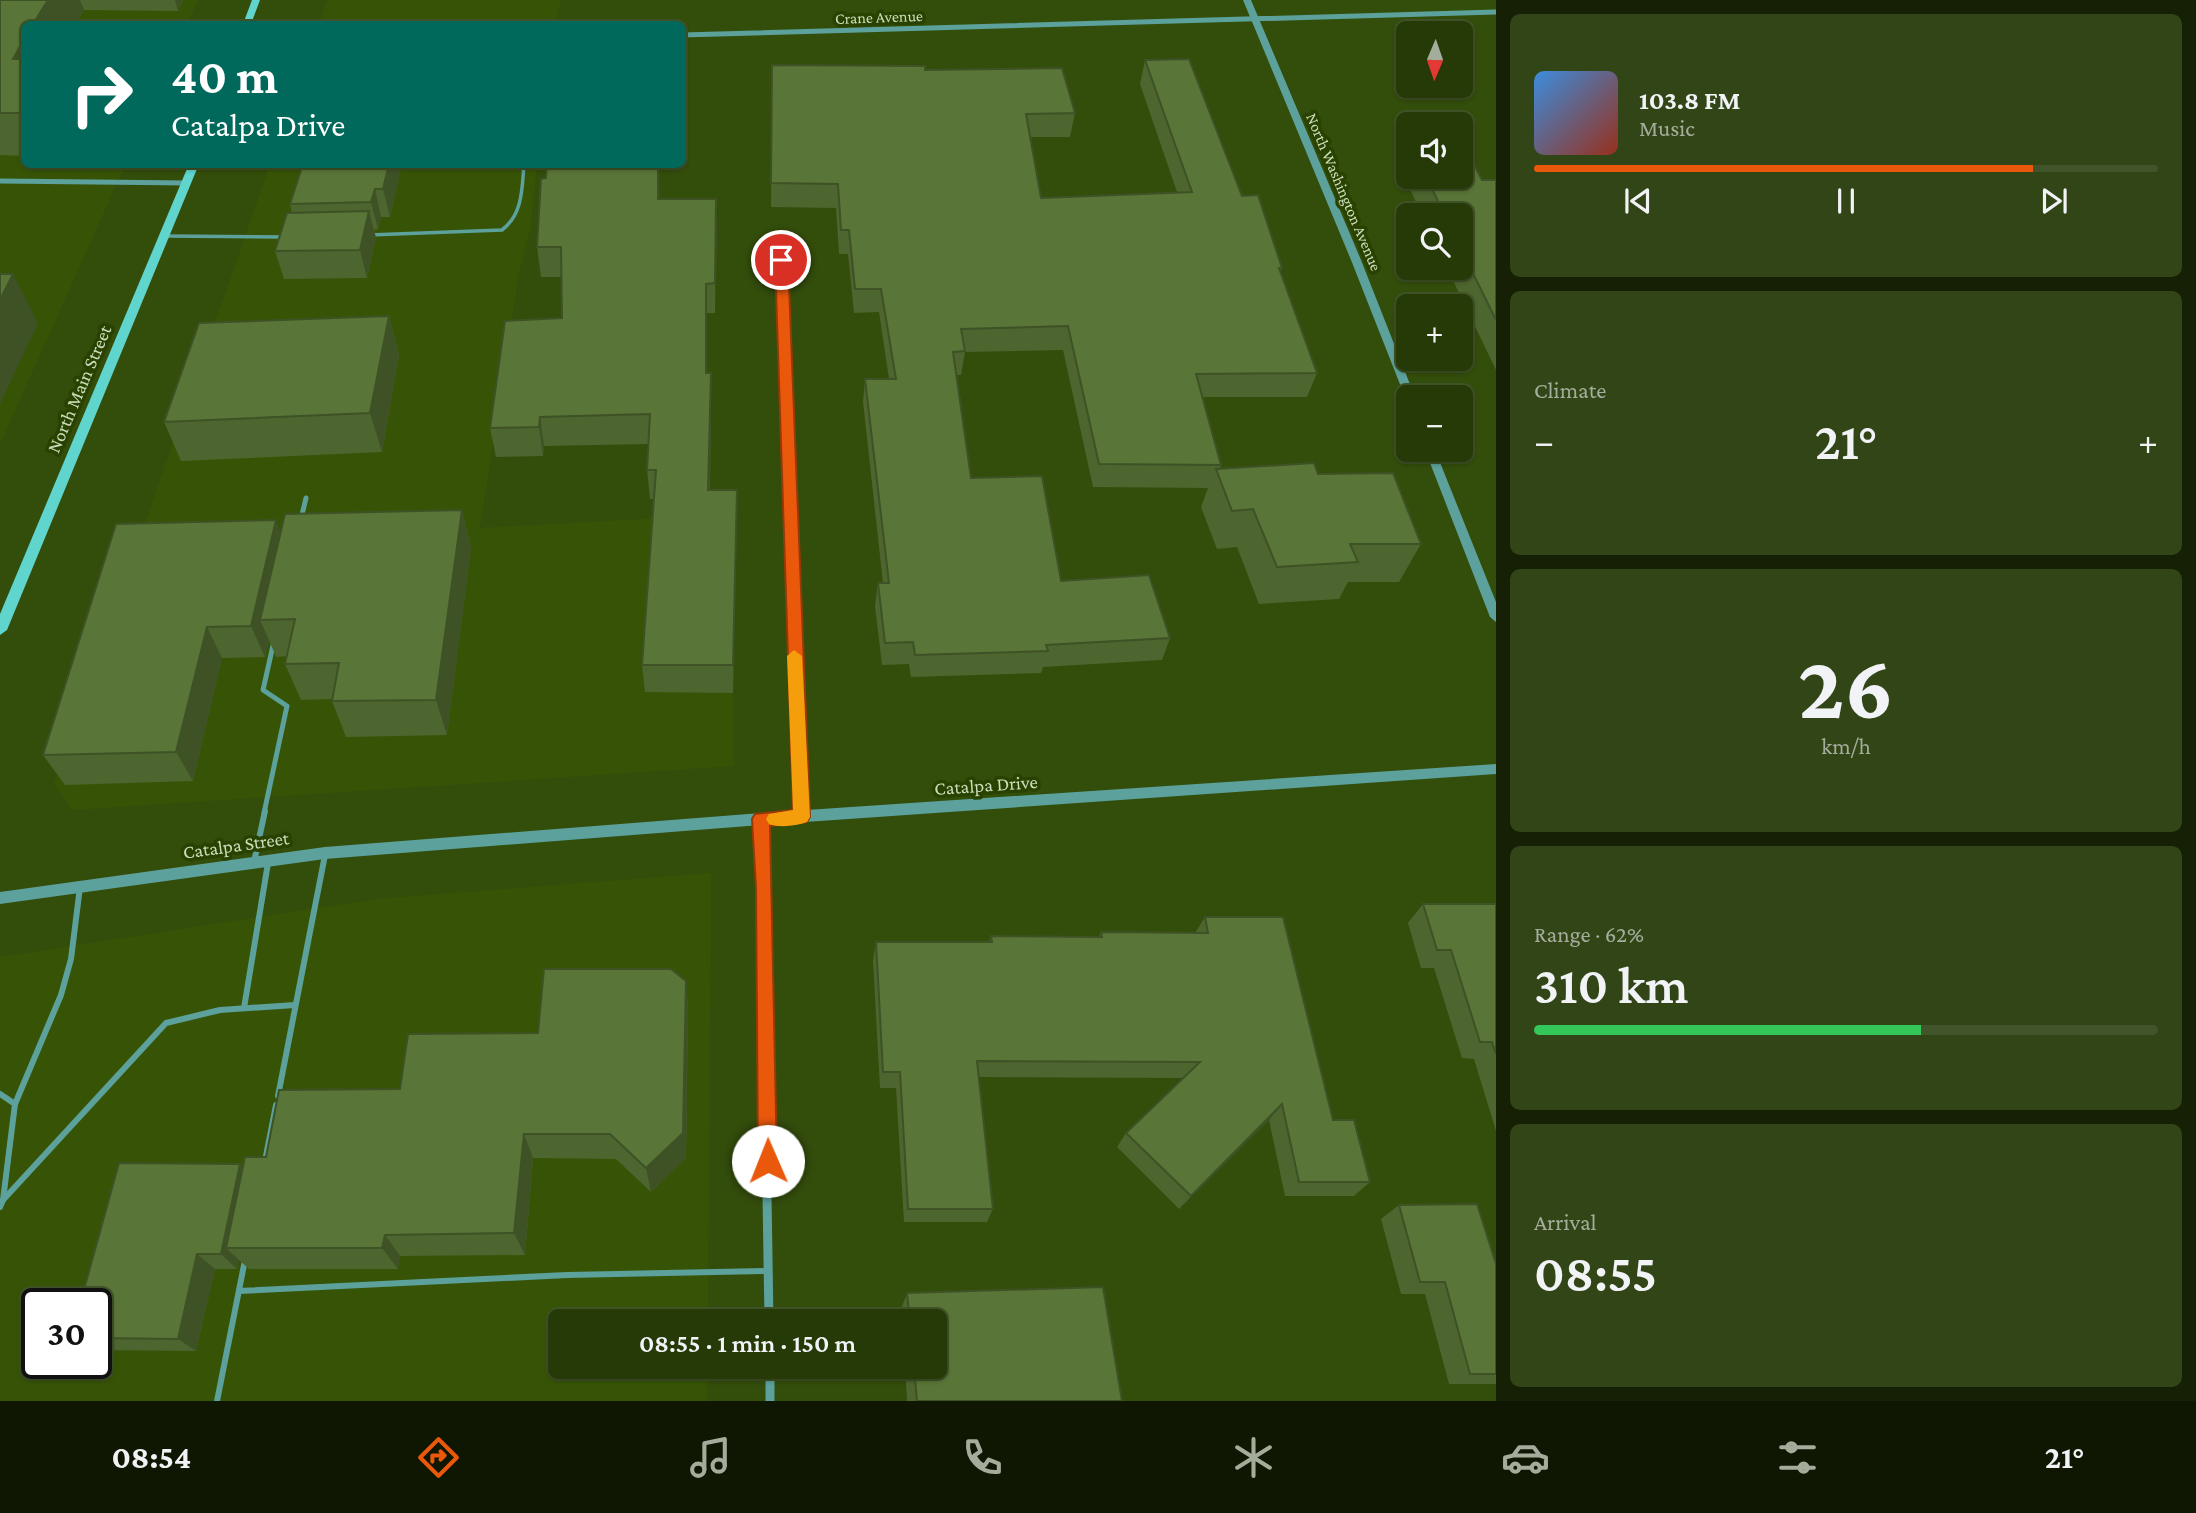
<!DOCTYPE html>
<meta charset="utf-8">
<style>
:root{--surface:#263a08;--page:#324516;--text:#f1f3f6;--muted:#a4ad9c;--line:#425429;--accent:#ea580c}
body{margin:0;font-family:"Crimson Pro",serif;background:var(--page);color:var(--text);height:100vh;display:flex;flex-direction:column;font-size:26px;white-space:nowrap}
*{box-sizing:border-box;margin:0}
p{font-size:23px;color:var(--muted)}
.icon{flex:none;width:38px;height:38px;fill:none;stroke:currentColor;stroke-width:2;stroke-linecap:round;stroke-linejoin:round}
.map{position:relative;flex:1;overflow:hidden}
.side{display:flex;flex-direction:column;gap:14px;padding:14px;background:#152004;width:700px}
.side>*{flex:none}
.hud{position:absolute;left:21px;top:21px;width:665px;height:147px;border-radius:10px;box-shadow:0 2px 5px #0004,0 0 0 2px var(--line);background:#00695c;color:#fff;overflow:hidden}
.needle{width:46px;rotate:182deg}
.buttons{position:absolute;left:1396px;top:21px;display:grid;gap:14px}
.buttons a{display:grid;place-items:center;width:77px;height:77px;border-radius:10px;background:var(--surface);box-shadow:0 2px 5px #0004,0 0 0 2px var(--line);font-size:35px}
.speed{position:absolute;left:21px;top:1288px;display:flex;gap:14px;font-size:35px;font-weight:700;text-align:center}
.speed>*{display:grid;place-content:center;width:91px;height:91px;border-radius:50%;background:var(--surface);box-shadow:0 2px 5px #0004,0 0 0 2px var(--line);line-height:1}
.speed .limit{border:4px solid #111;border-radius:10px;background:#fff;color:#111}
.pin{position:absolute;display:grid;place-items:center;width:60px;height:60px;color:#fff;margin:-30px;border:4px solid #fff;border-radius:50%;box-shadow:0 2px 7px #0007}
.me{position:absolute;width:77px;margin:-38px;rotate:359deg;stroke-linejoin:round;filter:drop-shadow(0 0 5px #0008)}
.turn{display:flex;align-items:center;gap:24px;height:147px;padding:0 35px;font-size:32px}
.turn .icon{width:91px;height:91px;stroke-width:2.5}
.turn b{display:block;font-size:49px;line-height:60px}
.big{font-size:52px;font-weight:600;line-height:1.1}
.side .card{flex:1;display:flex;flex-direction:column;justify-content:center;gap:10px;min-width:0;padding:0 24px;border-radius:10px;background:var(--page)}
.side .dial{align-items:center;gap:0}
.dial b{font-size:91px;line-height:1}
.song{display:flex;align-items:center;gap:21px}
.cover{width:84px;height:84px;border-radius:10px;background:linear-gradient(135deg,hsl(210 70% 55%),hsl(10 70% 35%))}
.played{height:7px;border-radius:4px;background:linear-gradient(90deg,var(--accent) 80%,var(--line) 80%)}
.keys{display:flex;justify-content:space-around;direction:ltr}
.heat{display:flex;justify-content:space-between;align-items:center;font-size:38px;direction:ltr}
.charge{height:10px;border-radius:5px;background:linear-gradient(90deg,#34c759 62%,var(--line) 0)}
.trip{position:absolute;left:548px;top:1309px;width:399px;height:70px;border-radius:10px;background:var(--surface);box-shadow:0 2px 5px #0004,0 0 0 2px var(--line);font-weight:600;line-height:70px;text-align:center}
.tabs{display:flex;height:112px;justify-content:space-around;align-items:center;background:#0f1703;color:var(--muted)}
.tabs .icon{width:49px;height:49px}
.tabs .selected{color:var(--accent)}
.tabs b{font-size:32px;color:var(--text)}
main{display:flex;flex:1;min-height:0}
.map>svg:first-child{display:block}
</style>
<main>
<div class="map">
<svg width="1496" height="1401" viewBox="0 0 1496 1401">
<rect width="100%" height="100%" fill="#334d0b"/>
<!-- built -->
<g fill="#375406" fill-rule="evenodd">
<polygon points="0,0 198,0 187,24 24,24 24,164 125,165 0,444"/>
<polygon points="327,0 561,0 555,24 319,24"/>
<polygon points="270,165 537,165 531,226 519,272 480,528 733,514 734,766 73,810 54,784"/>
<path d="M711,873l-3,448h-148v46h148l-1,34h-707v-444l376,-58zM37,1304h59v59h-59z"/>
</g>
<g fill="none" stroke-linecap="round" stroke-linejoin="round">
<!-- service-far2 -->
<g stroke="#5ca19c" stroke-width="3.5">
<path d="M369,235l133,-5c21,-16 20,-42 22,-66"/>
<polyline points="163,236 285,237"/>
</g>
<!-- service-far1 -->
<g stroke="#5ca19c" stroke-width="5">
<polyline points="301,519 306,498"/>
<polyline points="264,813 287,706 263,690 274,641"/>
</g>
<!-- service -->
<g stroke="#5ca19c" stroke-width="6">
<polyline points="254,862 265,811"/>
<polyline points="244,1008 268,863"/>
<polyline points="0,1094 15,1104 3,1200"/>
<polyline points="278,1096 325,855"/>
<polyline points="15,1104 61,995 71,959 80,887"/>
<polyline points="265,1161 276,1105"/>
<polyline points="0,1207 3,1200 166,1023 220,1010 295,1005"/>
<polyline points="239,1291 567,1275 769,1271"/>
<polyline points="217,1401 245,1260"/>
</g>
<!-- minor-far2 -->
<g stroke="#5ca19c" stroke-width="5">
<polyline points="682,35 1496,12"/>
<polyline points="0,181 188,183"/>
<polyline points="781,233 785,356"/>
</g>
<!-- minor-far1 -->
<polyline stroke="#5ca19c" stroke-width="6" points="785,354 801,813"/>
<!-- minor -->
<g stroke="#5ca19c" stroke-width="9">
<polyline points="801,811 801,817"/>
<polyline points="761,819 769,1321"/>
<polyline points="770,1367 770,1401"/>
</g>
<!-- tertiary -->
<g fill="#5ca19c" fill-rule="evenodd">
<polygon points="1243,0 1251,0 1361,260 1415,397 1409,397 1409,400 1405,397 1351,260"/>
<polygon points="1425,450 1435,450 1496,602 1496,622 1490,617"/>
<polygon points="1496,764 1496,774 761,825 325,859 0,904 0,892 325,847 761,813"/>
</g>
<!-- secondary -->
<g fill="#5fd5cd" fill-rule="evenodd">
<polygon points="252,0 260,0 251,24 243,24"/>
<polygon points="189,164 199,164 7,630 0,635 0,614"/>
</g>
</g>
<!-- wall -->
<g fill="#4d652f">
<polygon points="0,0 183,0 178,11 84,10 75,24 24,24 24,156 0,155"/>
<polygon points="1145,60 1242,196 1282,268 1280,273 1317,373 1307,397 1203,397 1221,465 1220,469 1318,474 1421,544 1399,582 1348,582 1339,599 1259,604 1237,547 1217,549 1201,507 1208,488 1093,487 1063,350 965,352 961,375 957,375 971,478 1061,581 1170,638 1162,660 1043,667 1041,673 911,677 909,664 882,665 875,606 878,583 883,583 863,402 865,379 889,379 879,312 854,313 848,254 839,254 836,208 771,207 772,65 925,70 1075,113 1070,137 1030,137 1041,198 1177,192 1140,84"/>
<polygon points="682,82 684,130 682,130"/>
<polygon points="303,164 402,164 390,217 381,217 378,229 374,230 376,238 367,278 284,279 275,251 292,213 290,204"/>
<polygon points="659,164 659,199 716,199 715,313 706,313 707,373 711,402 710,490 737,490 733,693 645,692 642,665 654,499 650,499 647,470 649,444 544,446 543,456 496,457 490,428 562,318 562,277 541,277 537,247"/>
<polygon points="1414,177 1461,177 1482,180 1496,180 1496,370 1447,268 1461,268 1461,215 1422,215 1409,187"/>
<polygon points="389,316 399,355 382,452 181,461 164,422"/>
<polygon points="462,510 471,548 447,735 346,737 332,701 332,699 301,700 285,664 287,656 276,657 269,640 265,657 222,658 193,781 65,785 43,755 280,532"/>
<polygon points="1423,904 1496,904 1496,1131 1474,1059 1462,1058 1434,968 1421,968 1408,923"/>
<polygon points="1205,917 1333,1120 1370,1182 1354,1196 1285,1196 1269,1120 1179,1209 1117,1147 1126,1133 1183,1078 979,1077 993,1209 987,1222 904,1222 896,1088 880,1088 873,960 876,942 989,942 991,936 1099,937 1101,932 1195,933"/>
<polygon points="686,981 688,1010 686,1158 651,1192 616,1159 533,1158 525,1255 400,1256 398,1269 249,1269 239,1260 237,1269 215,1269 196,1351 96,1350 96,1304 243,1168 266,1157 400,1089 538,1033"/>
<polygon points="1399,1205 1496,1264 1496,1384 1449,1384 1425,1294 1401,1294 1381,1219"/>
<polygon points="907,1293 1122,1401 907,1401 905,1367 934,1367 934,1321 901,1321 900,1312"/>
</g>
<!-- shaded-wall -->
<g fill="#3e5226">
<polygon points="48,0 80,0 84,10 75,24 33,24"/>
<polygon points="175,0 183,0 178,11"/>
<polygon points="24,39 24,85 13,59"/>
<polygon points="389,164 402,164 390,217 383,189"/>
<polygon points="658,164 659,164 660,229 658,199"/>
<polygon points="375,189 381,217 378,229 371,202"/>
<polygon points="716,199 717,228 715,313 715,283"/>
<polygon points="369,211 376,238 367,278 360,250"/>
<polygon points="13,274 38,323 0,404 0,300"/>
<polygon points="389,316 399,355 382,452 370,413"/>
<polygon points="711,373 711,402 709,519 708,490"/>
<polygon points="540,417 544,446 543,456 539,427"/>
<polygon points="737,490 737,519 733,693 733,665"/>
<polygon points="462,510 471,548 447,735 436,700"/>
<polygon points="276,520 288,552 260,620 269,640 265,657 251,626"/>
<polygon points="207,627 222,658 193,781 176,752"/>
<polygon points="686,981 688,1010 686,1158 651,1192 646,1168"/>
<polygon points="1282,1104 1269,1120 1179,1209 1191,1196"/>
<polygon points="524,1134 533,1158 525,1255 514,1233"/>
<polygon points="240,1164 255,1181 226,1248 239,1260 237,1269 221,1254"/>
<polygon points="385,1235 400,1256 398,1269 382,1248"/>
<polygon points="197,1254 215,1269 196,1351 178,1339"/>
</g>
<!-- building -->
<g fill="#597537" stroke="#3e5226" stroke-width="2">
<polygon points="0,0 48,0 33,24 24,24 24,39 13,59 24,59 24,113 0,113"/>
<polygon points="1189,59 1242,196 1258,195 1282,268 1279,268 1317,373 1196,374 1221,465 1099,464 1068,326 961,329 965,351 953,352 971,478 1042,476 1061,581 1149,575 1170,638 1046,645 1048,651 915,655 913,642 885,643 878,583 889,583 865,379 896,379 881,289 855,289 849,230 841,230 838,184 771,183 772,65 925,66 925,70 1062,68 1075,113 1026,114 1041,198 1192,192 1145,60"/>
<polygon points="1461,163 1473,163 1482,180 1496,180 1496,320 1461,249 1461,215 1445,215 1426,177 1461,177"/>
<polygon points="303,164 389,164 383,189 375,189 371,202 290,204"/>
<polygon points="547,164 658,164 658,199 716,199 715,283 706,284 706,373 711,373 708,490 737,490 733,665 642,665 656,470 647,470 650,414 540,417 539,427 490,428 505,321 562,318 561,247 537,247 541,179 546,178"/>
<polygon points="369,211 360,250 275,251 287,213"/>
<polygon points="0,274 13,274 0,300"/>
<polygon points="389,316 370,413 164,422 199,323"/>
<polygon points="1314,463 1318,474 1393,473 1421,544 1350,544 1358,562 1277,567 1253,509 1232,511 1216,469"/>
<polygon points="462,510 436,700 332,701 339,663 285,664 295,619 260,620 285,514"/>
<polygon points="276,520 251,626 207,627 176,752 43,755 116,524"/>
<polygon points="1423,904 1496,904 1496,1054 1492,1042 1480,1042 1451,950 1437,950"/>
<polygon points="1205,917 1283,917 1333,1120 1354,1120 1370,1182 1299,1182 1282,1104 1191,1196 1126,1133 1200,1062 977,1061 993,1209 908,1209 900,1072 883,1072 876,942 992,942 991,936 1102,937 1101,932 1208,933"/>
<polygon points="544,969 671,969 686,981 683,1133 646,1168 610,1134 524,1134 514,1233 385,1235 382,1248 226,1248 245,1157 266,1157 279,1090 400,1089 408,1034 538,1033"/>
<polygon points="119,1163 240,1164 221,1254 197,1254 178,1339 96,1338 96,1304 80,1304"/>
<polygon points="1477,1204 1496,1264 1496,1374 1470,1374 1445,1282 1420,1282 1399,1205"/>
<polygon points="1103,1287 1122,1401 917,1401 914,1367 934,1367 934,1321 910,1321 907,1293"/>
</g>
<!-- route -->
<polygon fill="#ea580c" stroke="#983908" stroke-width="2" points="781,257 788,260 810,817 807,822 770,826 777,1161 775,1168 768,1171 761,1168 758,1161 756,888 752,819 755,814 793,810 775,260"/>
<!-- slow -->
<path fill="#f59e0b" d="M794,650l8,6 8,161 -3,5c-11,4 -27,6 -38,2l-3,-5 3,-5 24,-4 -6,-154z"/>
<g text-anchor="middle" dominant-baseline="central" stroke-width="7" stroke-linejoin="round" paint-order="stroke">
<!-- far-street labels -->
<g font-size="16" fill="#ccddbc" stroke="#294200">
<text transform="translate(879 17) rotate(-2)">Crane Avenue</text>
<text transform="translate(1344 192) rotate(67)">North Washington Avenue</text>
</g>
<!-- street labels -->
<g font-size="19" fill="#ccddbc" stroke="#294200">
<text transform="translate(79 389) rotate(-67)">North Main Street</text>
<text transform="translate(986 785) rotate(-4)">Catalpa Drive</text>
<text transform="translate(236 845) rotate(-8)">Catalpa Street</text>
</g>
</g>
</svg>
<div class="buttons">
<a><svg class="needle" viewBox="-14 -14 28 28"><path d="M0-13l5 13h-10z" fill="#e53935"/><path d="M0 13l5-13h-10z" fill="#a4ad9c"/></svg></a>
<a><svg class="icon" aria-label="sound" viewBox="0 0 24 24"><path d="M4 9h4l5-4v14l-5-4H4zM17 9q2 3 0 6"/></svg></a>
<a><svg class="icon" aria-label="search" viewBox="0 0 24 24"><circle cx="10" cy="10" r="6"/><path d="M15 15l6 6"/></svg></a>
<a>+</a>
<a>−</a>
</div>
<div class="speed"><div class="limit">30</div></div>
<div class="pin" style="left:781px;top:260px;background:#d93025"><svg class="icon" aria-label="arrive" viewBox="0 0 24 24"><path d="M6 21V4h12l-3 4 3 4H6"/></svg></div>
<svg class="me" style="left:768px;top:1161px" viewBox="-20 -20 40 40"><circle r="19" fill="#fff"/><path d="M0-13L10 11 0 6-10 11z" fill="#ea580c"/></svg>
<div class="trip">08:55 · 1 min · 150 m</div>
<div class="hud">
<div class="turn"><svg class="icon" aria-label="right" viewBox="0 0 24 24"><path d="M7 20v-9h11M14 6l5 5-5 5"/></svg><div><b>40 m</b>Catalpa Drive</div></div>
</div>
</div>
<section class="side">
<div class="card">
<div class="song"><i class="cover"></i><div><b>103.8 FM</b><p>Music</p></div></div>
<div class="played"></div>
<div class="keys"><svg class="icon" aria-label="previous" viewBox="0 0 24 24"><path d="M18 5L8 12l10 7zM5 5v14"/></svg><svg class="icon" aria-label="pause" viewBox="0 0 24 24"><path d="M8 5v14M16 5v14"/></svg><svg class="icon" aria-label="next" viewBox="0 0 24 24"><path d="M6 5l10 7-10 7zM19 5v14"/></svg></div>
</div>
<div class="card"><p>Climate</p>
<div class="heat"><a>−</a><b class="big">21°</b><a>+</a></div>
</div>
<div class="card dial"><b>26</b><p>km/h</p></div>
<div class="card"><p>Range · 62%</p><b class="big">310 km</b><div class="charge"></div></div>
<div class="card"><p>Arrival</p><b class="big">08:55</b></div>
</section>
</main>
<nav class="tabs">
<b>08:54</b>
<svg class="icon selected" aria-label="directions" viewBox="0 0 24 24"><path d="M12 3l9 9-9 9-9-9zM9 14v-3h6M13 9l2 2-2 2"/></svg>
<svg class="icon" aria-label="music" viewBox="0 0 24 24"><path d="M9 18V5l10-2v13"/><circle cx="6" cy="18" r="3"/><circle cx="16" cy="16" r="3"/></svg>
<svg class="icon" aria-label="phone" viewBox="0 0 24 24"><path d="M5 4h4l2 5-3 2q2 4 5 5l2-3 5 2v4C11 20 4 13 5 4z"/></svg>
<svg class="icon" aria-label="climate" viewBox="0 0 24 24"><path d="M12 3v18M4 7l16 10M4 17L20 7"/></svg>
<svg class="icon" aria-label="car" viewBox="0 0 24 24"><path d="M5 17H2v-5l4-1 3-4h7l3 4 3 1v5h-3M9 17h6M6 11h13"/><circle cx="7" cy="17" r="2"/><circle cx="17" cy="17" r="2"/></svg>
<svg class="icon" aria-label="filters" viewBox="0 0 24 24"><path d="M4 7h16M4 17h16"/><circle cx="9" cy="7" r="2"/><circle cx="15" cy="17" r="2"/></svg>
<b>21°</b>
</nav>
